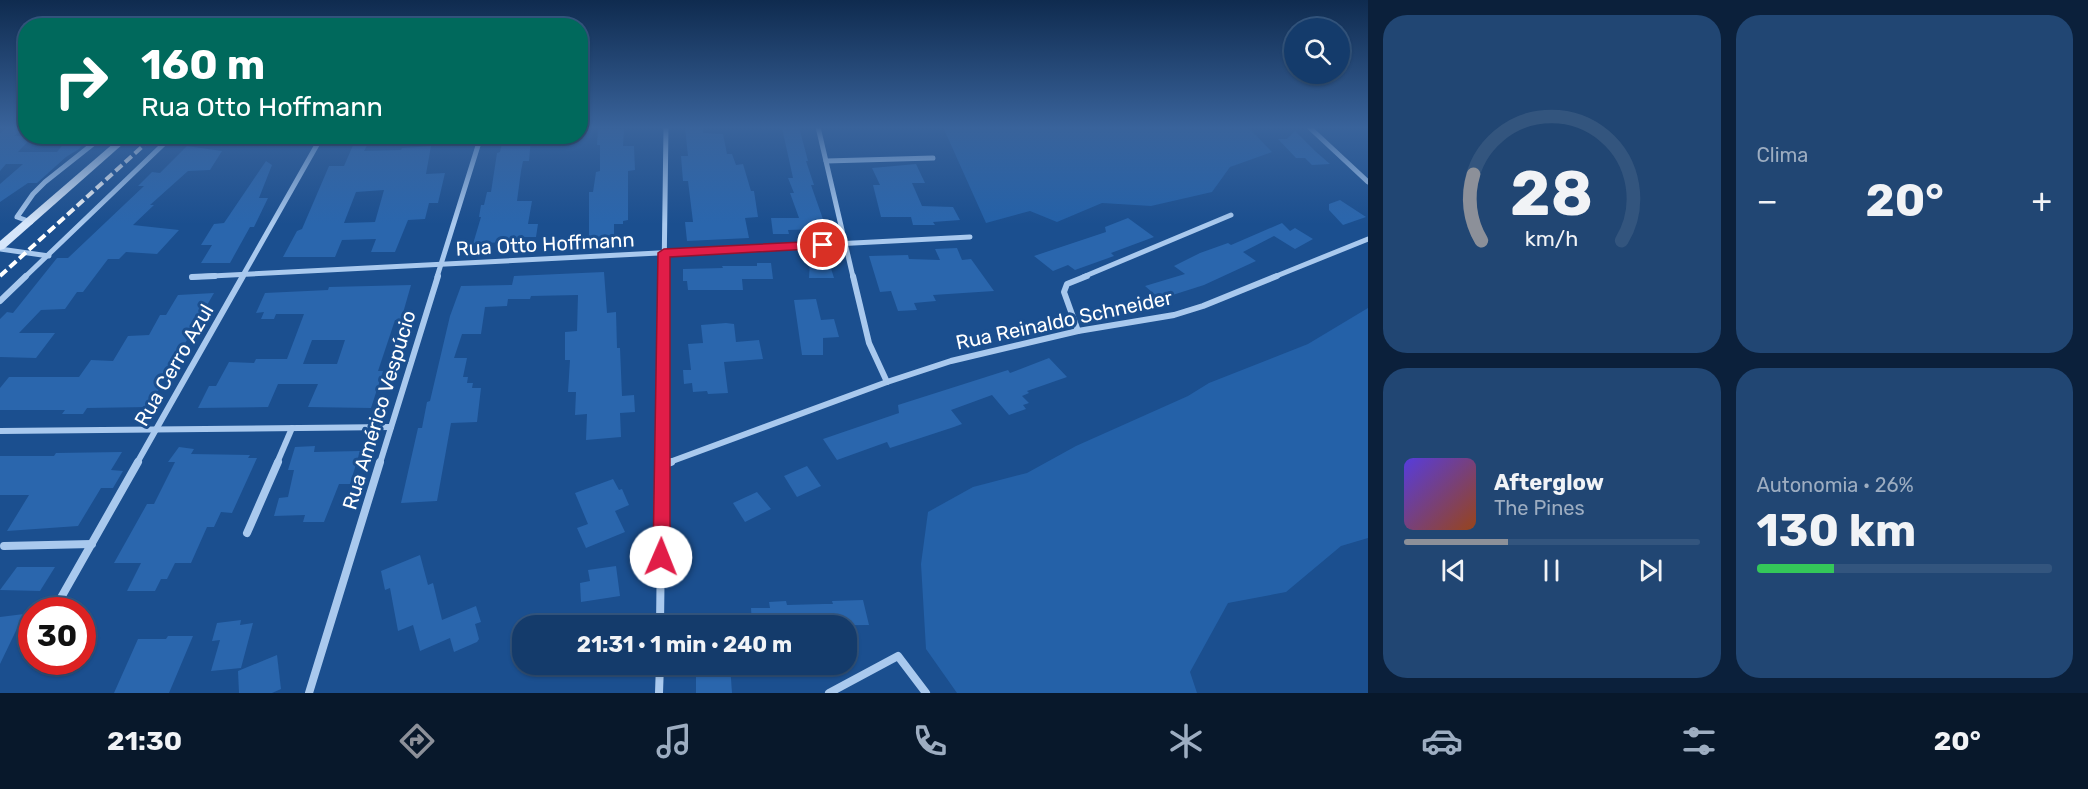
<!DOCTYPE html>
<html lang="pt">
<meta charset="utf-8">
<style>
:root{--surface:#143b6b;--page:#214673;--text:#f1f3f6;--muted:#9dadc1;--line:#33557e;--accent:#8c9099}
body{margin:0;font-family:Rubik,sans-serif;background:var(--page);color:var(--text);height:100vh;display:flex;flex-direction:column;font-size:22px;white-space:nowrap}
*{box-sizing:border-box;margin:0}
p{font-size:20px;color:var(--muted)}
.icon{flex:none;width:33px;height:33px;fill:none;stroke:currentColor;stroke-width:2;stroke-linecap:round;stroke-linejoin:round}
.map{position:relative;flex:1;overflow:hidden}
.details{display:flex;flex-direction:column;gap:15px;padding:15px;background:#0b203b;width:720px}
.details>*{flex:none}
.banner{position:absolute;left:18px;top:18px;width:570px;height:126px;border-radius:24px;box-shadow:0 2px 4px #0004,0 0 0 2px var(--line);background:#00695c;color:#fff;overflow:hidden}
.fabs{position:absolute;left:1284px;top:18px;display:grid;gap:12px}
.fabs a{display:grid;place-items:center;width:66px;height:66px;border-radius:50%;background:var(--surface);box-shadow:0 2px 4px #0004,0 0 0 2px var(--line);font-size:30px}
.speed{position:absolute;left:18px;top:597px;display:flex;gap:12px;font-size:30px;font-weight:700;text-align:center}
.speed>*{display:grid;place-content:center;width:78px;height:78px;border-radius:50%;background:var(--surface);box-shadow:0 2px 4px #0004,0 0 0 2px var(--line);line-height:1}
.speed .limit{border:9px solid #d22;background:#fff;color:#111}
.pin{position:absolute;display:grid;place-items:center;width:51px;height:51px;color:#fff;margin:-26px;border:3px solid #fff;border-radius:50%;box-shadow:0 2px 6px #0007}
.me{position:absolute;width:66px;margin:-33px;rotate:1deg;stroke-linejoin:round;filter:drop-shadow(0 0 4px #0008)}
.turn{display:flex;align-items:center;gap:21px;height:126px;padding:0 24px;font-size:27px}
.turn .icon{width:78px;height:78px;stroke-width:2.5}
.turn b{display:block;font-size:42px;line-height:51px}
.big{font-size:45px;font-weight:700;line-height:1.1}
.details .widget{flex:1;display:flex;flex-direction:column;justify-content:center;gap:9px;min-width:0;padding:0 21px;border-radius:24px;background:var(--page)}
.details .dial{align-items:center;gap:0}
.dial svg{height:156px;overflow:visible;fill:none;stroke:var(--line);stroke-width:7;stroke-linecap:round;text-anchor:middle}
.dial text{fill:var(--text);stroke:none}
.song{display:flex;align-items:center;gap:18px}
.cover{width:72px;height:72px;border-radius:9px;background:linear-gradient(135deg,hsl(250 70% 55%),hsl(20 70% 35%))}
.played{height:6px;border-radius:3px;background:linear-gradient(90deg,var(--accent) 35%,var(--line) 35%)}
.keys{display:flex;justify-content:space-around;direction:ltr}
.heat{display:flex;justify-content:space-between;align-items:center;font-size:33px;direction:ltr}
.charge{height:9px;border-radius:4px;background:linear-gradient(90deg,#34c759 26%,var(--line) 0)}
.details .tiles{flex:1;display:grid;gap:15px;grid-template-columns:repeat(2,1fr)}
.trip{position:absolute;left:512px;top:615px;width:345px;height:60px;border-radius:24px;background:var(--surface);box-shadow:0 2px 4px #0004,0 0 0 2px var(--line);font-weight:700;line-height:60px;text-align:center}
.tab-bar{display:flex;height:96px;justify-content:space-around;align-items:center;background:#08182b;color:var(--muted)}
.tab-bar .icon{width:42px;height:42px}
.tab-bar .active{color:var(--accent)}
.tab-bar b{font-size:27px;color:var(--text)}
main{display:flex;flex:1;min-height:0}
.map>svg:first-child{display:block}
</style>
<main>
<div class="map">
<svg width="1368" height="693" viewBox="0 0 1368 693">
<rect width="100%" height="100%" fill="#1b4f8f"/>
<!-- green -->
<g fill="#2461a8">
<polygon points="943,127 1248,127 1272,152 1230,167 1212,192 1151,206 1102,203 1057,222 1030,211 986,223"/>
<polygon points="1368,308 1368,538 1341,546 1286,592 1228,603 1190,672 1197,693 957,693 926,649 921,564 928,512 973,487 1027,473 1076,446 1188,396 1209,383 1308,344"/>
</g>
<!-- building -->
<g fill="#2a66ad" fill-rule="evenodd">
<polygon points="7,127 24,127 14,136 33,136 18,152 57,152 70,136 89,136 79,149 66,157 37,183 28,183 0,202 0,184 23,164 6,164 0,171 0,133"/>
<polygon points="685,127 703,127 703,133 723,134 727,154 732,154 736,165 743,164 751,191 754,191 758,217 745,218 749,238 687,241 685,222 693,222 688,181 683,181 682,169 681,156 688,156"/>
<polygon points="799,127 808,161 806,161 814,185 811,185 824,222 818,222 820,229 788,230 789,234 773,234 771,218 799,218 790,193 794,193 788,178 793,178 782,128"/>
<polygon points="598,129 624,129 623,146 634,146 635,170 628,171 628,220 623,221 623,224 614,224 614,241 591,242 591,237 589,238 589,192 593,192 596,172 600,171 600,145 597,145"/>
<polygon points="1295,131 1315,151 1330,164 1312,165 1305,158 1296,158 1278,139 1287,139"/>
<path d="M357,136h15l-8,15 37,-1 1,-2 29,-2 -5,28 19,-1 -7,30h-9l-4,16 -17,1 -13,32h-24l5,-13 -34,1 -7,17h-52l14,-26 5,-2 27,-63h15zM384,190l-9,32 -31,1 12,-31z"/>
<polygon points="531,138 529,161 523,161 521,171 517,201 532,201 528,224 538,224 536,237 519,237 518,241 473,244 481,217 479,217 481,205 484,205 487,192 491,192 497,153 500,152 503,139"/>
<polygon points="187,146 222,151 210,170 188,171 150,205 154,205 133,225 179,230 157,254 126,252 119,259 108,259 83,292 77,292 65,309 41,310 19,333 55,333 36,358 0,357 0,319 7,312 13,313 57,258 68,258 144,186 138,186 152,172 160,173"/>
<polygon points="266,161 272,165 259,198 268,198 254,227 250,227 230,263 201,263 212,245 201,245 214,224 224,223"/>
<polygon points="916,164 925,183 912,183 922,206 953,207 960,220 933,222 935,225 913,225 911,217 881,217 873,185 880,185 872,168"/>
<polygon points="1340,200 1366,217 1343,225 1329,210 1329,204"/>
<polygon points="1128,218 1154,237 1111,253 1114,256 1075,270 1068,265 1053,271 1034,256 1106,232 1105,227"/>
<polygon points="1282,223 1290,231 1295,228 1313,239 1295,249 1274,236 1243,252 1256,261 1204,285 1160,299 1145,286 1185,274 1174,266 1200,253 1228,243 1231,245"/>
<polygon points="957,248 962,260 971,259 994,291 933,295 936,301 914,303 917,310 898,311 891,291 880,292 869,256 908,255 909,259 940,260 935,249"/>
<polygon points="810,261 829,262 834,278 809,278"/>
<polygon points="757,263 771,263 773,279 742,279 743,290 688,290 687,281 683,281 683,269 723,268 722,266 757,266"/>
<polygon points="604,272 607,313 616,312 617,348 620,348 622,396 634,395 635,412 620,413 621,437 586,440 587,414 575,415 576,392 568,392 570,360 565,360 565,332 577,331 578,295 531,296 530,299 508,299 507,306 485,307 481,334 462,334 454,358 467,358 463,377 468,377 467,383 473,383 472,388 481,388 477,422 451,423 437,501 401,503 418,428 422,428 427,402 430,401 450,316 461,286 512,285 514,276"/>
<path d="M411,285l-10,35h-6l-17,51h5l-12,37 -63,-1 10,-23h-40l-10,23 -70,1 11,-22h7l13,-24 25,1 2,-4h31l17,-45h-28l-2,5h-13l3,-7 -8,1 9,-20 63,-3 1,-3zM312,340h33l-8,24h-34z"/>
<polygon points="214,293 176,359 172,359 158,384 162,384 149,407 87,408 83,414 62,414 65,410 0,410 0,388 9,377 79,377 91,360 113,361 128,336 149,335 160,315 166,315 178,295"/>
<polygon points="816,299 821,320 834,319 839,337 823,338 823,355 802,355 794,300"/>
<polygon points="726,323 734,324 736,342 759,340 763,359 724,362 728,393 708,394 707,391 693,392 692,383 684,384 683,370 691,370 688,344 703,343 701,325"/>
<polygon points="1049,358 1067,377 1027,391 1029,393 1022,396 1029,403 1023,405 1026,409 1009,415 992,395 951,410 962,424 954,427 890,448 887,442 837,460 823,439 899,413 898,405 1008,370 1010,373"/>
<polygon points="315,446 314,452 360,451 350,484 339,484 324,522 303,522 305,515 274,516 279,498 288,497 294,470 288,470 295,447"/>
<polygon points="179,447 194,449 191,454 250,455 248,458 257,458 232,513 221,512 214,527 207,527 191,563 175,563 167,579 161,579 155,591 127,591 141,563 114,563 147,504 154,504 175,462 168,462"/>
<polygon points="122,452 111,470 123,471 113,488 101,488 78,526 7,531 29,495 0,495 0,456 54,456 56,453"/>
<polygon points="807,466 821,486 797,497 784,476"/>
<polygon points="613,479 619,490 622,489 629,505 615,511 625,532 586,548 577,528 588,524 575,493"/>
<polygon points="757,492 771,509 745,522 733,503"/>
<polygon points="420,555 428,585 433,583 442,620 476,606 481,622 475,624 479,639 477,642 454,652 450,638 420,651 413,625 398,631 390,588 385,590 381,571"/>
<polygon points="616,566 620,596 581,602 580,583 590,581 588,570"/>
<polygon points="17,567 55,567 40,591 0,590"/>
<polygon points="863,600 869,625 752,626 751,608 770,608 769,602 786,601 787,605 824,604 833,604 832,601"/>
<polygon points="24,614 0,664 0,617"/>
<polygon points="241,620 240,625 253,623 241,668 211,671 220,640 212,641 217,623"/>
<polygon points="168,636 193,636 169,693 114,693 138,639 166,639"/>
<polygon points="277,655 281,689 272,693 239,693 238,671"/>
<polygon points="696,664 730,664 732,693 696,693"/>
</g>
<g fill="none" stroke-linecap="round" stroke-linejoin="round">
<!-- street-far2 -->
<g stroke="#a9c9ee" stroke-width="5">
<polyline points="818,127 853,277"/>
<polyline points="1309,127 1368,182"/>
<polyline points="826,161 933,158"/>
<polyline points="31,222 17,217 33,194 45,182 103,136"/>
<polyline points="0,249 49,256"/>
<polyline points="25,277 172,136"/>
<polyline points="192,277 970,237"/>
<polyline points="242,277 322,136"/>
<polyline points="437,277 481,136"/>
<polyline points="664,277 666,127"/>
<polyline points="1083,277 1231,215"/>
<polyline points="1274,277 1368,239"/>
</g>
<!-- street-far1 -->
<g stroke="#a9c9ee" stroke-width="6">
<polyline points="853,276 869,343 887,382"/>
<polyline points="192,277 215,276"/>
<polyline points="0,301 26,276"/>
<polyline points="1078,331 1064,292 1067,284 1087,276"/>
<polyline points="0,431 391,427"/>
<polyline points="137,463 243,276"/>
<polyline points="277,463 292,428"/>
<polyline points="380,463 438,276"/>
<polyline points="662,463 664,276"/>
<polyline points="667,463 887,382 951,361 1078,331 1174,315 1203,306 1277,276"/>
</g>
<!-- street -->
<g stroke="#a9c9ee" stroke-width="8">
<polyline points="662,465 671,462"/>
<polyline points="247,533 278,462"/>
<polyline points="4,546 92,544"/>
<polyline points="54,610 138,462"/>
<polyline points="660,626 662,462"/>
<polyline points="309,693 380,462"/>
<polyline points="659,693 660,664"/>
<polyline points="829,693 898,656 926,693"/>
</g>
<!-- secondary -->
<polygon fill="#d6e6fa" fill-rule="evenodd" points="122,136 132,136 4,249 0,250 0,241"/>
<!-- rail -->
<polyline stroke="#fff" stroke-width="4" stroke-dasharray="9 4" stroke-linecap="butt" points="0,276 154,136"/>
</g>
<!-- sky -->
<linearGradient id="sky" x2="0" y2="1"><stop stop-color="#0f2b4f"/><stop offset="0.57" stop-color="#39639b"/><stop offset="1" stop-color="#39639b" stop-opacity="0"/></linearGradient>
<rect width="1368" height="224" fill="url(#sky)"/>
<!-- route -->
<polygon fill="#e11d48" stroke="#92132f" stroke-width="1.5" points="823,241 827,242 827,248 670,257 670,557 667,562 661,565 655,562 653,557 658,253 664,249"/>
<g text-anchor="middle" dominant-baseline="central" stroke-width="6" stroke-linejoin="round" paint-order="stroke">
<!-- street labels -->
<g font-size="20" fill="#fff" stroke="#1b4f8f">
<text transform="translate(545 244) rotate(-3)">Rua Otto Hoffmann</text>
<text transform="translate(1064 320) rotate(-12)">Rua Reinaldo Schneider</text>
<text transform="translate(174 365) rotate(-60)">Rua Cerro Azul</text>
<text transform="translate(379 410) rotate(-73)">Rua Américo Vespúcio</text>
</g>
</g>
</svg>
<div class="fabs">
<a><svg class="icon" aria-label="search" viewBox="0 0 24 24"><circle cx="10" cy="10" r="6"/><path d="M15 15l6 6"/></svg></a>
</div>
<div class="speed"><div class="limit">30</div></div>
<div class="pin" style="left:823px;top:245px;background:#d93025"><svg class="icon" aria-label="arrive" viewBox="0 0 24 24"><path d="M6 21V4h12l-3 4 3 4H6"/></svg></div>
<svg class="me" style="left:661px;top:557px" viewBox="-20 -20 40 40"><circle r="19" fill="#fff"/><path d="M0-13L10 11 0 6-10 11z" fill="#e11d48"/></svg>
<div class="trip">21:31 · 1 min · 240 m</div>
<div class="banner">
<div class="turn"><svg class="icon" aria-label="right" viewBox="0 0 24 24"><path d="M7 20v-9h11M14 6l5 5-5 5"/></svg><div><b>160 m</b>Rua Otto Hoffmann</div></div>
</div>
</div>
<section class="details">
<div class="tiles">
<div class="widget dial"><svg viewBox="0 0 100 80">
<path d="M14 69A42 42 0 1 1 86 69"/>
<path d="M14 69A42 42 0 0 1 10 35" stroke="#8c9099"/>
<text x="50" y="56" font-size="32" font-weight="700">28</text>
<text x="50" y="72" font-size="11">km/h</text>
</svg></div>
<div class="widget"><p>Clima</p>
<div class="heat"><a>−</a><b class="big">20°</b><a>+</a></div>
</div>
<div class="widget">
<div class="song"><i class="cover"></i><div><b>Afterglow</b><p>The Pines</p></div></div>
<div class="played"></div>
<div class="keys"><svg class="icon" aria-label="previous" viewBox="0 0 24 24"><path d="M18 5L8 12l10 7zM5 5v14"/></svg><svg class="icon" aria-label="pause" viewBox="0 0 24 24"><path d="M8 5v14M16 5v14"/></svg><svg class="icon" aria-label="next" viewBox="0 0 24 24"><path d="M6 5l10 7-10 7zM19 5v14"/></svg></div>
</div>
<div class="widget"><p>Autonomia · 26%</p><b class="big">130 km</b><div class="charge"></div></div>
</div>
</section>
</main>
<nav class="tab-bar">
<b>21:30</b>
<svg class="icon active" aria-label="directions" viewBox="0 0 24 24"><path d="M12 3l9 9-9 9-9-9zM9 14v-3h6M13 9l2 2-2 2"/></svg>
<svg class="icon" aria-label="music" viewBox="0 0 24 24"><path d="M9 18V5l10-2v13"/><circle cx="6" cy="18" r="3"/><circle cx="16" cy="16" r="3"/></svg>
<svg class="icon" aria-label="phone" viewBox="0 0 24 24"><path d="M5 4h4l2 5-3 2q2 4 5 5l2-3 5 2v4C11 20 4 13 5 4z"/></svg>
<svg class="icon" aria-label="climate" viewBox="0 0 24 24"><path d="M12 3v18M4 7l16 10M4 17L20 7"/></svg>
<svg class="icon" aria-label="car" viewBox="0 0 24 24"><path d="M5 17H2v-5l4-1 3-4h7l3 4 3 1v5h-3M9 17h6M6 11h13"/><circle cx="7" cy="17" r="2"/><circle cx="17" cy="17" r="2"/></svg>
<svg class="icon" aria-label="filters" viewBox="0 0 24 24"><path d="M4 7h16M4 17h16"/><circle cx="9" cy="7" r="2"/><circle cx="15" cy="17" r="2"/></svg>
<b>20°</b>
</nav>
